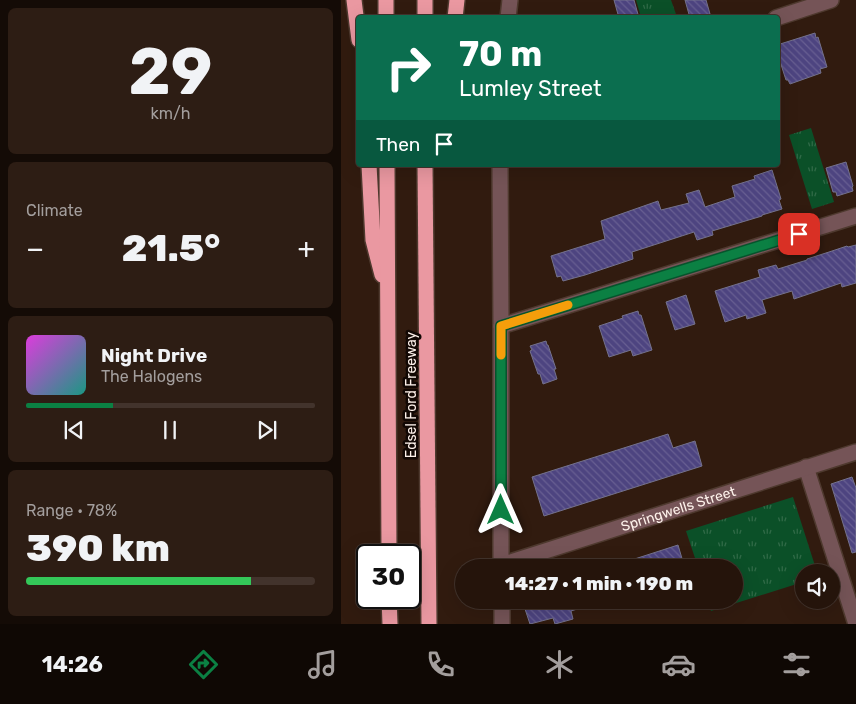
<!DOCTYPE html>
<meta charset="utf-8">
<style>
:root{--surface:#25140b;--page:#2d1d14;--text:#f1f3f6;--muted:#a39e9d;--line:#42332c;--accent:#0b8043}
body{margin:0;font-family:Rubik,sans-serif;background:var(--page);color:var(--text);height:100vh;display:flex;flex-direction:column;font-size:19px;white-space:nowrap}
*{box-sizing:border-box;margin:0}
p{font-size:16px;color:var(--muted)}
.icon{flex:none;width:28px;height:28px;fill:none;stroke:currentColor;stroke-width:2;stroke-linecap:round;stroke-linejoin:round}
.map{position:relative;flex:1;overflow:hidden}
.details{display:flex;flex-direction:column;gap:8px;padding:8px;background:#140b06;width:341px}
.details>*{flex:none}
.banner{position:absolute;left:15px;top:15px;width:424px;height:152px;border-radius:5px;box-shadow:0 5px 20px #0002,0 0 0 1px var(--line);background:#0b6e4f;color:#fff;overflow:hidden}
.fabs{position:absolute;left:454px;top:564px;display:grid;gap:10px}
.fabs a{display:grid;place-items:center;width:45px;height:45px;border-radius:50%;background:var(--surface);box-shadow:0 5px 20px #0002,0 0 0 1px var(--line);font-size:25px}
.speed{position:absolute;left:15px;top:544px;display:flex;gap:10px;font-size:25px;font-weight:700;text-align:center}
.speed>*{display:grid;place-content:center;width:65px;height:65px;border-radius:50%;background:var(--surface);box-shadow:0 5px 20px #0002,0 0 0 1px var(--line);line-height:1}
.speed .limit{border:2px solid #111;border-radius:8px;background:#fff;color:#111}
.pin{position:absolute;display:grid;place-items:center;width:42px;height:42px;color:#fff;margin:-21px;border-radius:10px;box-shadow:0 2px 8px #0006}
.me{position:absolute;width:55px;margin:-28px;rotate:0deg;stroke-linejoin:round;filter:drop-shadow(0 0 4px #0008)}
.turn{display:flex;align-items:center;gap:18px;height:105px;padding:0 20px;font-size:22px}
.turn .icon{width:65px;height:65px;stroke-width:2.5}
.turn b{display:block;font-size:35px;line-height:42px}
.then{display:flex;align-items:center;height:48px;padding:0 20px;background:#0003;gap:10px;font-size:19px}
.big{font-size:38px;font-weight:800;line-height:1.1}
.details .tile{flex:1;display:flex;flex-direction:column;justify-content:center;gap:8px;min-width:0;padding:0 18px;border-radius:8px;background:var(--page)}
.details .dial{align-items:center;gap:0}
.dial b{font-size:65px;line-height:1}
.song{display:flex;align-items:center;gap:15px}
.cover{width:60px;height:60px;border-radius:8px;background:linear-gradient(135deg,hsl(300 70% 55%),hsl(170 70% 35%))}
.played{height:5px;border-radius:2px;background:linear-gradient(90deg,var(--accent) 30%,var(--line) 30%)}
.keys{display:flex;justify-content:space-around;direction:ltr}
.heat{display:flex;justify-content:space-between;align-items:center;font-size:28px;direction:ltr}
.charge{height:8px;border-radius:4px;background:linear-gradient(90deg,#34c759 78%,var(--line) 0)}
.trip{position:absolute;left:114px;top:559px;width:288px;height:50px;border-radius:25px;background:var(--surface);box-shadow:0 5px 20px #0002,0 0 0 1px var(--line);font-weight:800;line-height:50px;text-align:center}
.dock{display:flex;height:80px;justify-content:space-around;align-items:center;background:#0f0804;color:var(--muted)}
.dock .icon{width:35px;height:35px}
.dock .on{color:var(--accent)}
.dock b{font-size:22px;color:var(--text)}
main{display:flex;flex:1;min-height:0}
.map>svg:first-child{display:block}
</style>
<main>
<section class="details">
<div class="tile dial"><b>29</b><p>km/h</p></div>
<div class="tile"><p>Climate</p>
<div class="heat"><a>−</a><b class="big">21.5°</b><a>+</a></div>
</div>
<div class="tile">
<div class="song"><i class="cover"></i><div><b>Night Drive</b><p>The Halogens</p></div></div>
<div class="played"></div>
<div class="keys"><svg class="icon" aria-label="previous" viewBox="0 0 24 24"><path d="M18 5L8 12l10 7zM5 5v14"/></svg><svg class="icon" aria-label="pause" viewBox="0 0 24 24"><path d="M8 5v14M16 5v14"/></svg><svg class="icon" aria-label="next" viewBox="0 0 24 24"><path d="M6 5l10 7-10 7zM19 5v14"/></svg></div>
</div>
<div class="tile"><p>Range · 78%</p><b class="big">390 km</b><div class="charge"></div></div>
</section>
<div class="map">
<svg width="515" height="624" viewBox="0 0 515 624">
<defs>
<pattern id="grass-tufts" width="24" height="20" patternUnits="userSpaceOnUse" patternTransform="scale(1.25)"><rect width="24" height="20" fill="#0b5028"/><path d="M3 7l-1-3M5 7V3M7 7l1-3M15 17l-1-3M17 17v-4M19 17l1-3" fill="none" stroke="#306a47"/></pattern>
<pattern id="building-back-hatch" width="6" height="6" patternUnits="userSpaceOnUse" patternTransform="scale(1.25)"><rect width="6" height="6" fill="#4d4480"/><path d="M-1 5l2 2M0 0l6 6M5-1l2 2" fill="none" stroke="#685f92"/></pattern>
</defs>
<rect width="100%" height="100%" fill="#311b0f"/>
<!-- grass -->
<g fill="url(#grass-tufts)">
<polygon points="295,0 330,0 336,17 300,17"/>
<polygon points="470,128 493,202 471,209 448,135"/>
<polygon points="452,497 476,572 462,572 462,582 370,611 367,600 392,600 392,568 357,567 345,531"/>
</g>
<!-- building -->
<g fill="url(#building-back-hatch)" stroke="#74728c">
<polygon points="273,0 293,0 298,18 278,18"/>
<polygon points="344,0 365,0 369,14 357,18 349,18"/>
<polygon points="474,33 475,38 477,37 486,67 479,69 480,73 449,84 447,80 445,80 436,52 436,45"/>
<polygon points="505,162 512,186 511,187 512,191 496,196 495,192 492,192 485,168"/>
<polygon points="431,170 440,199 438,200 441,209 421,215 421,216 371,231 372,235 356,240 353,232 291,252 292,259 244,275 222,281 220,276 216,277 210,256 264,239 260,221 317,201 320,210 348,203 345,194 358,190 364,207 394,197 391,186 414,179 413,176"/>
<polygon points="515,245 515,283 501,287 500,283 453,299 451,291 421,300 425,313 406,319 405,315 384,322 374,291 419,277 417,270 435,265 437,269 466,260 466,259 488,252 506,246 507,247"/>
<polygon points="345,295 354,324 334,330 325,302"/>
<polygon points="297,311 298,315 300,315 311,350 292,356 290,350 268,357 258,326 282,318 281,316"/>
<polygon points="205,341 206,345 207,345 215,369 213,369 216,379 202,384 199,374 197,374 189,351 191,350 189,346"/>
<polygon points="327,434 332,448 354,441 361,466 203,516 191,477"/>
<polygon points="511,477 515,488 515,552 511,553 490,484"/>
<polygon points="337,545 342,562 323,568 275,568 275,565"/>
<polygon points="181,600 254,600 255,603 230,611 232,619 214,624 212,618 189,624"/>
</g>
<g fill="none" stroke-linecap="round" stroke-linejoin="round">
<defs>
<g id="minor">
<polyline points="167,18 169,0"/>
<polyline points="435,18 490,0"/>
<polyline points="159,165 160,326 160,568"/>
<polyline points="160,326 515,216"/>
<polyline points="465,467 515,624"/>
<path id="s1" d="M160,565l355,-113"/>
<polyline points="161,600 161,624"/>
</g>
<g id="highway">
<polyline points="13,0 18,40"/>
<polyline points="45,0 45,18"/>
<polyline points="84,0 84,18"/>
<polyline points="114,18 116,0"/>
<polyline points="28,165 32,240 41,275"/>
<polyline points="46,165 48,555"/>
<polyline points="84,165 88,624"/>
<polyline points="48,598 49,624"/>
</g>
</defs>
<!-- minor casing -->
<use href="#minor" stroke="#4e392e" stroke-width="18"/>
<!-- highway casing -->
<use href="#highway" stroke="#4e392e" stroke-width="18"/>
<!-- minor -->
<use href="#minor" stroke="#755457" stroke-width="15"/>
<!-- highway -->
<use href="#highway" stroke="#ea98a1" stroke-width="15"/>
</g>
<g fill="none" stroke-linecap="round" stroke-linejoin="round">
<defs>
<polyline id="route" points="160,510 160,326 458,234"/>
</defs>
<!-- route casing -->
<use href="#route" stroke="#07532c" stroke-width="12"/>
<!-- route -->
<use href="#route" stroke="#0b8043" stroke-width="9"/>
<!-- slow -->
<polyline stroke="#f59e0b" stroke-width="9" points="160,355 160,326 227,305"/>
</g>
<g text-anchor="middle" dominant-baseline="central" stroke-width="5" stroke-linejoin="round" paint-order="stroke">
<!-- street labels -->
<g font-size="14" fill="#fef2eb" stroke="#120804">
<text transform="translate(70 395) rotate(-90)">Edsel Ford Freeway</text>
<text stroke="none"><textPath href="#s1" startOffset="186">Springwells Street</textPath></text>
</g>
</g>
</svg>
<div class="fabs">
<a><svg class="icon" aria-label="sound" viewBox="0 0 24 24"><path d="M4 9h4l5-4v14l-5-4H4zM17 9q2 3 0 6"/></svg></a>
</div>
<div class="speed"><div class="limit">30</div></div>
<div class="pin" style="left:458px;top:234px;background:#d93025"><svg class="icon" aria-label="arrive" viewBox="0 0 24 24"><path d="M6 21V4h12l-3 4 3 4H6"/></svg></div>
<svg class="me" style="left:160px;top:510px" viewBox="-20 -20 40 40"><path d="M0-17L14 15 0 8-14 15z" fill="#0b8043" stroke="#fff" stroke-width="4"/></svg>
<div class="trip">14:27 · 1 min · 190 m</div>
<div class="banner">
<div class="turn"><svg class="icon" aria-label="right" viewBox="0 0 24 24"><path d="M7 20v-9h11M14 6l5 5-5 5"/></svg><div><b>70 m</b>Lumley Street</div></div>
<div class="then">Then<svg class="icon" aria-label="arrive" viewBox="0 0 24 24"><path d="M6 21V4h12l-3 4 3 4H6"/></svg></div>
</div>
</div>
</main>
<nav class="dock">
<b>14:26</b>
<svg class="icon on" aria-label="directions" viewBox="0 0 24 24"><path d="M12 3l9 9-9 9-9-9zM9 14v-3h6M13 9l2 2-2 2"/></svg>
<svg class="icon" aria-label="music" viewBox="0 0 24 24"><path d="M9 18V5l10-2v13"/><circle cx="6" cy="18" r="3"/><circle cx="16" cy="16" r="3"/></svg>
<svg class="icon" aria-label="phone" viewBox="0 0 24 24"><path d="M5 4h4l2 5-3 2q2 4 5 5l2-3 5 2v4C11 20 4 13 5 4z"/></svg>
<svg class="icon" aria-label="climate" viewBox="0 0 24 24"><path d="M12 3v18M4 7l16 10M4 17L20 7"/></svg>
<svg class="icon" aria-label="car" viewBox="0 0 24 24"><path d="M5 17H2v-5l4-1 3-4h7l3 4 3 1v5h-3M9 17h6M6 11h13"/><circle cx="7" cy="17" r="2"/><circle cx="17" cy="17" r="2"/></svg>
<svg class="icon" aria-label="filters" viewBox="0 0 24 24"><path d="M4 7h16M4 17h16"/><circle cx="9" cy="7" r="2"/><circle cx="15" cy="17" r="2"/></svg>
</nav>
